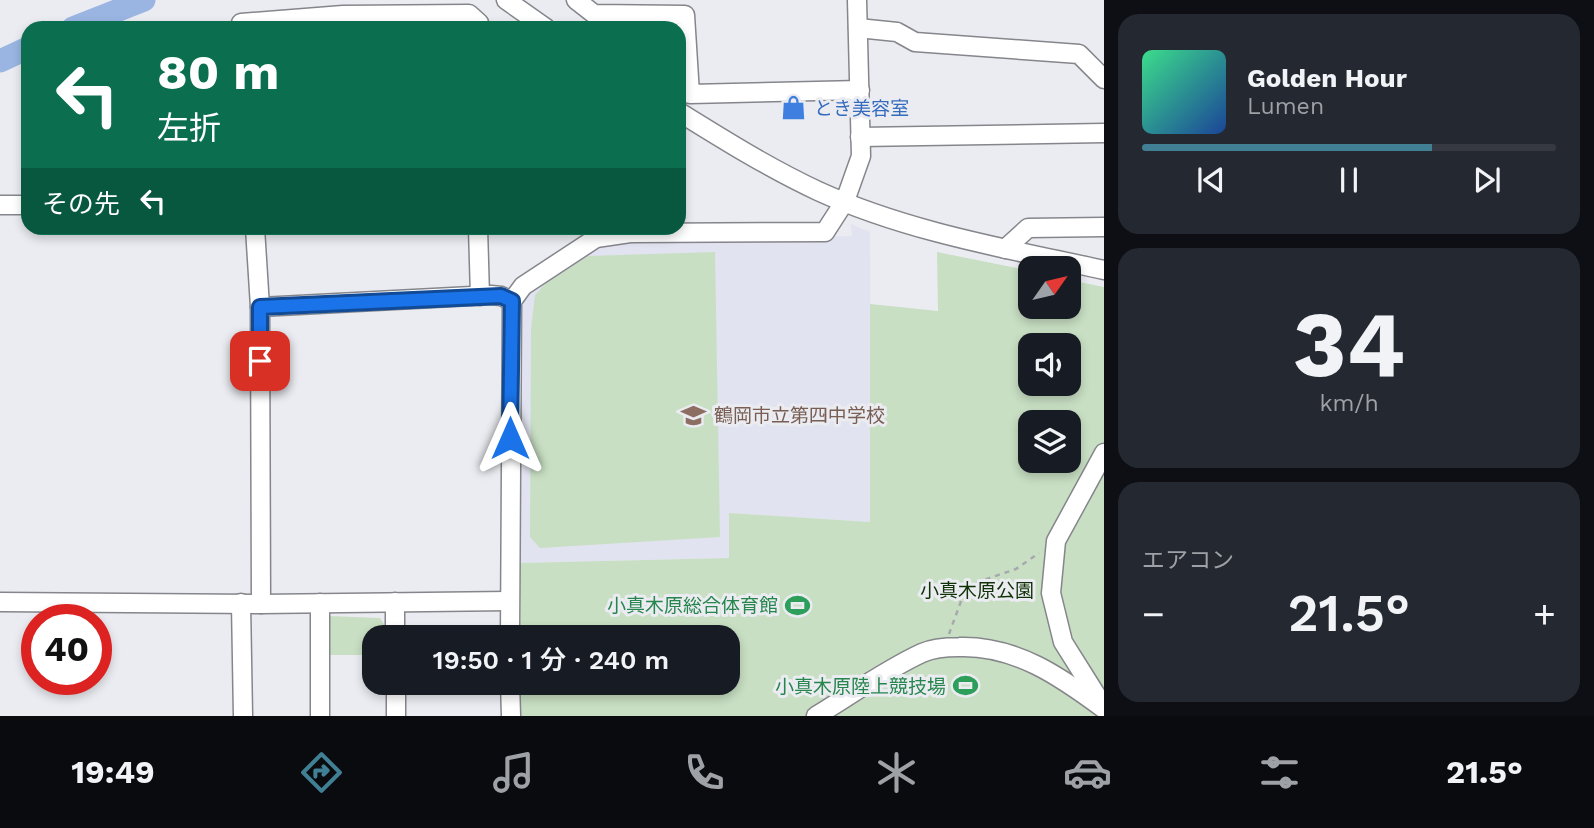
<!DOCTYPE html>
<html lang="ja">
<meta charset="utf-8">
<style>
:root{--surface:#171b24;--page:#242831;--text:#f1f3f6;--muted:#9ea1a6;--line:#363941;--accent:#407f94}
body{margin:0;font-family:"Work Sans","Noto Sans JP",sans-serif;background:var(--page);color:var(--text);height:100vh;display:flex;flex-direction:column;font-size:26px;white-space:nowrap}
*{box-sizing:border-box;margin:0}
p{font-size:23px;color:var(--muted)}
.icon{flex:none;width:38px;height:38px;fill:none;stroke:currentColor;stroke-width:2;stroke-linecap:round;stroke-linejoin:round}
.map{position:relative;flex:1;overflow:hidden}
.side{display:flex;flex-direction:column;gap:14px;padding:14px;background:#0d0f14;width:490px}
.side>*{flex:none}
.hud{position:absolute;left:21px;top:21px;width:665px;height:214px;border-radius:21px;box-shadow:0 4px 10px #0003;background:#0b6e4f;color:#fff;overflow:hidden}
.needle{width:46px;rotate:56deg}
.fabs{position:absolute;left:1018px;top:256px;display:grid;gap:14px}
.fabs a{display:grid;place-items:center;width:63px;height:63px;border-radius:14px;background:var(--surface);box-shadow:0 4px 10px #0003;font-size:35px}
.speed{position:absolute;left:21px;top:604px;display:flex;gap:14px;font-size:35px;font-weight:700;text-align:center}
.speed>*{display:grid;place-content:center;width:91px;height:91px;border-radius:50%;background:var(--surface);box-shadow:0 4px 10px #0003;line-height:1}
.speed .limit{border:10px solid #d22;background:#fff;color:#111}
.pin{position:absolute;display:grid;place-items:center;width:60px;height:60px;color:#fff;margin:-30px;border-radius:14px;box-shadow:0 4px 10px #0006}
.me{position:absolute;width:77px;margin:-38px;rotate:0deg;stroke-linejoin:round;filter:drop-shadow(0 0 5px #0008)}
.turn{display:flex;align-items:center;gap:24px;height:147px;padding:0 21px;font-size:32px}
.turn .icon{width:91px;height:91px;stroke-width:2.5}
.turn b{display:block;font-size:49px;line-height:60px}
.then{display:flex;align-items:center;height:66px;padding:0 21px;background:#0003;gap:14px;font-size:26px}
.big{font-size:52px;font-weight:600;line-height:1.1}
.side .tile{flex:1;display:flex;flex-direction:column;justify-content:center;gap:10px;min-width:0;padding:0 24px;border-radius:21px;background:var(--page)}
.side .dial{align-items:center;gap:0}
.dial b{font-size:91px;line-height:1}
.song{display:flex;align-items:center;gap:21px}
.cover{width:84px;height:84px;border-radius:10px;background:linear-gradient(135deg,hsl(150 70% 55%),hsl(220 70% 35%))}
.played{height:7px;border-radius:4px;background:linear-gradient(90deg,var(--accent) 70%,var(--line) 70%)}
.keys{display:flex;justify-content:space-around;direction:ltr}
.heat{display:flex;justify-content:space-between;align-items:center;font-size:38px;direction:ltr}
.trip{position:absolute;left:362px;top:625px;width:378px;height:70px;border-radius:21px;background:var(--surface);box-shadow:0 4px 10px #0003;font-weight:600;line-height:70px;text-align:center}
.tab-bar{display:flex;height:112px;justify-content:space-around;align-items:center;background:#090b0e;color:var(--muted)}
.tab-bar .icon{width:49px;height:49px}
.tab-bar .current{color:var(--accent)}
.tab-bar b{font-size:32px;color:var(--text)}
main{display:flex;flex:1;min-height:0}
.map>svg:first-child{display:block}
</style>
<main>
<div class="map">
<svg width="1104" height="716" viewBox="0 0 1104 716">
<rect width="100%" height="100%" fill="#ebecf1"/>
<!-- built -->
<polygon fill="#e1e3f0" points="851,224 870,232 871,522 729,513 729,558 520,563 516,316 522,299 528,291 603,242 852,236"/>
<!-- green -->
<g fill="#c8dfc3" fill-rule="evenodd">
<polygon points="715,252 720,537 540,548 530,537 531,329 535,295 545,284 588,256"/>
<path d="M937,252l94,19v35h38v-26l35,7v429h-583v-33l207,-1v-45h-207l-1,-74 209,-5v-45l141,9v-218l68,7zM1031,345h38v38h-38zM1031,422h38v38h-38z"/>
<polygon points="329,616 380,618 386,627 387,637 374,637 374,655 325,655"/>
</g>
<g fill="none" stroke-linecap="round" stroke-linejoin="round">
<!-- river -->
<g stroke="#9ab5e2" stroke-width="23">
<polyline points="73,28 144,0"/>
<polyline points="0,61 28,48"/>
</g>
<defs>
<g id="minor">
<polyline points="506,0 546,28"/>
<polyline points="576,0 594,14 685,15 690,94 860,90"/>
<polyline points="242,28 241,23 343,15 469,14 479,23 478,28"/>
<polyline points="858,28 897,32 915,42 1079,54 1104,79"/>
<path d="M679,112c45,28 90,56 139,79 90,41 190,58 286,79"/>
<polyline points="860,137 1104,133"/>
<polyline points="0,205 28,205"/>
<polyline points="255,228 260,307 261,604"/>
<polyline points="478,228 480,296"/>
<polyline points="1005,249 1028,228 1104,227"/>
<polyline points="260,307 491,295 501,296 512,301"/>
<polyline points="0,602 261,604 509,601"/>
<polyline points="395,602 395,637"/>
<polyline points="241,603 243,716"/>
<polyline points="320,603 320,716"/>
<polyline points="510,637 512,301 523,286 596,238 630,233 825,232 845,201 861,156 857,0"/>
<polyline points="396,682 396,716"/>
<polyline points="510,682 511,716"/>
<polyline points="1100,701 1063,642 1051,593 1056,541 1104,453"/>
<path d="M816,716c35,-21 69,-46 106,-63 11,-5 25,-6 37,-6 56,-2 102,30 145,62"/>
</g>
</defs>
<!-- minor casing -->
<use href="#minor" stroke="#85868b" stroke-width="21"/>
<!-- path -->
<polyline stroke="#a8a9ad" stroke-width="2.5" stroke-dasharray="5 5" stroke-linecap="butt" points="949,634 964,593 972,584 1016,569 1039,553"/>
<!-- minor -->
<use href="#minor" stroke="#fff" stroke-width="18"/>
</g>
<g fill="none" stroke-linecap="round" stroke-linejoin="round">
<defs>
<polyline id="route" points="260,361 260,307 501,296 512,301 510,438"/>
</defs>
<!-- route casing -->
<use href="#route" stroke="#114b97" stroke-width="18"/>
<!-- route -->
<use href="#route" stroke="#1a73e8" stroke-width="12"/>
</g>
<!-- icons -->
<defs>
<symbol id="shop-bare" viewBox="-9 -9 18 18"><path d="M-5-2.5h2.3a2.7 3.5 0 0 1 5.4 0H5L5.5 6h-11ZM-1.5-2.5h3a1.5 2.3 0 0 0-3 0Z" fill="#3f7fe0" stroke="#ebecf1" stroke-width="2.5" paint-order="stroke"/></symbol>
<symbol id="school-bare" viewBox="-9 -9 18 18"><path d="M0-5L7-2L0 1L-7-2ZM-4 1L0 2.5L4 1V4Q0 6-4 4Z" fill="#8d6e63" stroke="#ebecf1" stroke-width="2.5" paint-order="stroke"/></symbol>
<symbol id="stadium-bare" viewBox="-9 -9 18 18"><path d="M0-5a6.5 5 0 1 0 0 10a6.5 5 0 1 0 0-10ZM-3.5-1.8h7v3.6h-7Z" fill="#2e9e5b" stroke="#ebecf1" stroke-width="2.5" paint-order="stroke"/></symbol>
</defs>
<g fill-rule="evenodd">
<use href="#shop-bare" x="776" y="90" width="35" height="35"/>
<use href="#school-bare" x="676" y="398" width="35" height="35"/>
<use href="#stadium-bare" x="780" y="588" width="35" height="35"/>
<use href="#stadium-bare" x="948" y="668" width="35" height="35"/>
</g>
<g text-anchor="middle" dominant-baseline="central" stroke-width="6" stroke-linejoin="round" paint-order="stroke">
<!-- shop labels -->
<g font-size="19" fill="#366cbe" stroke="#ebecf1" text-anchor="start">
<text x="814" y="108">とき美容室</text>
</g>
<!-- education labels -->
<g font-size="19" fill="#785e54" stroke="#ebecf1" text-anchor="start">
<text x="714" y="415">鶴岡市立第四中学校</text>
</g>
<!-- park labels -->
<g font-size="19" fill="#103206" stroke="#ebecf1">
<text x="977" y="590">小真木原公園</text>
</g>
<!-- leisure labels -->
<g font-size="19" fill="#27864d" stroke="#ebecf1" text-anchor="end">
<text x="778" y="605">小真木原総合体育館</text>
<text x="946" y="686">小真木原陸上競技場</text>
</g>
</g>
</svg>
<div class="fabs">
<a><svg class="needle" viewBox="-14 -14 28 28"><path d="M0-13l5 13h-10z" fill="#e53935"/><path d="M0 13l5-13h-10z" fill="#9ea1a6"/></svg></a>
<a><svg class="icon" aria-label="sound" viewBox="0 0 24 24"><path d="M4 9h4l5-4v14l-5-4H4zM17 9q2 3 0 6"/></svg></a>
<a><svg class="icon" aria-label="layers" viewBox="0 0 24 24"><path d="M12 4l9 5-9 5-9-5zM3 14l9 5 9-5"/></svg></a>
</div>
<div class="speed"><div class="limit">40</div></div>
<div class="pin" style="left:260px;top:361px;background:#d93025"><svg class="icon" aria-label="arrive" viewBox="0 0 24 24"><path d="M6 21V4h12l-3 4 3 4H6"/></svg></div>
<svg class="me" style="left:510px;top:438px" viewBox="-20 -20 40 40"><path d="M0-17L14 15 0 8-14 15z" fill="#1a73e8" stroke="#fff" stroke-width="4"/></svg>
<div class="trip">19:50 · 1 分 · 240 m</div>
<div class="hud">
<div class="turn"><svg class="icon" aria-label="left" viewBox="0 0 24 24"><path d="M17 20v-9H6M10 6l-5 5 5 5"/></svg><div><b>80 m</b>左折</div></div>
<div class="then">その先<svg class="icon" aria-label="left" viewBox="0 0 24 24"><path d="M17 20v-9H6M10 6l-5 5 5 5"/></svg></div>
</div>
</div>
<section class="side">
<div class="tile">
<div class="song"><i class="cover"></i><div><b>Golden Hour</b><p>Lumen</p></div></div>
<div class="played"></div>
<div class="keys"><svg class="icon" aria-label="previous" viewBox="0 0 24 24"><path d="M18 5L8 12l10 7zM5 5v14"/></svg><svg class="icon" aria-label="pause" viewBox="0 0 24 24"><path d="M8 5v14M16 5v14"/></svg><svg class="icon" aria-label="next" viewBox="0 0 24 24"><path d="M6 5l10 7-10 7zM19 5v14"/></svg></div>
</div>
<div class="tile dial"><b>34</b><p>km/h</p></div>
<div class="tile"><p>エアコン</p>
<div class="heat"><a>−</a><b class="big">21.5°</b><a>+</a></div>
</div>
</section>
</main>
<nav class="tab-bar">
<b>19:49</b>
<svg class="icon current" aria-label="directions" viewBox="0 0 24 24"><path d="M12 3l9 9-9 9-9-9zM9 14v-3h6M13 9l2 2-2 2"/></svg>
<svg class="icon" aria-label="music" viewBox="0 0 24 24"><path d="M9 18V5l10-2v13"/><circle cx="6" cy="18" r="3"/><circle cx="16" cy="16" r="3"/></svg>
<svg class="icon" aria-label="phone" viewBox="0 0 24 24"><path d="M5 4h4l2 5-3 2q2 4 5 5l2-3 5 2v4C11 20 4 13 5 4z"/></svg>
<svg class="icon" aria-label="climate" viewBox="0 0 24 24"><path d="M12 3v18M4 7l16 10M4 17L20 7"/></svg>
<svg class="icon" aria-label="car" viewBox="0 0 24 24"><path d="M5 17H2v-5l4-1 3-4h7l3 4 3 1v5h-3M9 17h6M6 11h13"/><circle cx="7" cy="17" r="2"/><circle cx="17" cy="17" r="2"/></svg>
<svg class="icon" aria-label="filters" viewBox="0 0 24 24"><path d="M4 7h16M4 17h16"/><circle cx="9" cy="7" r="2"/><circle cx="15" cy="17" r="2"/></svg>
<b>21.5°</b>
</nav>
